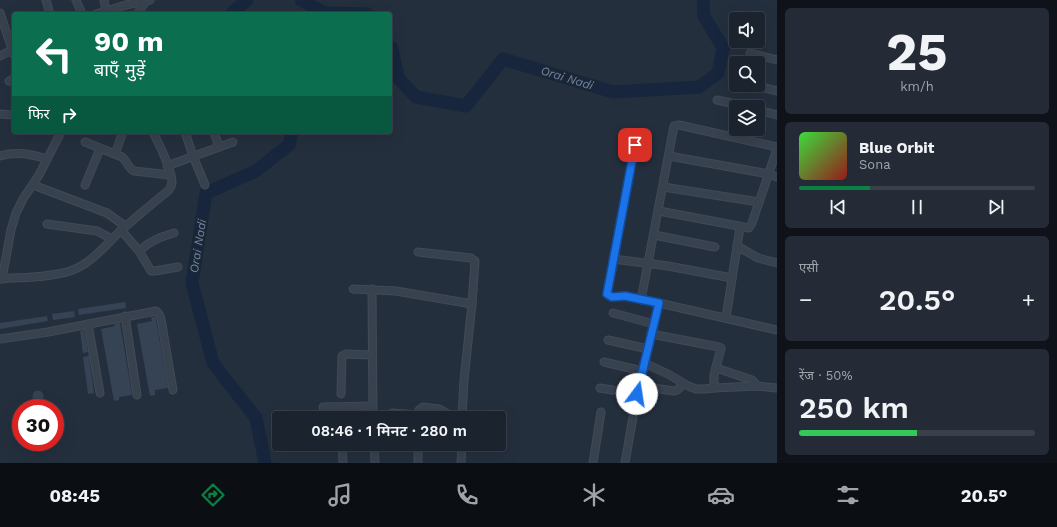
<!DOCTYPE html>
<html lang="hi">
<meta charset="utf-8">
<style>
:root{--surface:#1b232e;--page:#242b36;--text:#f1f3f6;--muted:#a0a4aa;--line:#39404a;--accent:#0b8043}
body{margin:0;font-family:"Work Sans","Noto Sans Devanagari",sans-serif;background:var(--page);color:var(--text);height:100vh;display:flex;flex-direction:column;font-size:15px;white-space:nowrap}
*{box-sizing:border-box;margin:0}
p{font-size:13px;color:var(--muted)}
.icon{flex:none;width:22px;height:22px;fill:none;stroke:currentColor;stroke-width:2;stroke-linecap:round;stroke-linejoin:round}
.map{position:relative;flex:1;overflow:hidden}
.side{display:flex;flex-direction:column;gap:8px;padding:8px;background:#0f1319;width:280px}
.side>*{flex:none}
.top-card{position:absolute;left:12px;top:12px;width:380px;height:122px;border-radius:4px;box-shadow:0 4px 16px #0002,0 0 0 1px var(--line);background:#0b6e4f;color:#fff;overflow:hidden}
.buttons{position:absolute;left:729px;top:12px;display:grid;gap:8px}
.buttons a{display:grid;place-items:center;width:36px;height:36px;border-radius:4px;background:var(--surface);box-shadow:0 4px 16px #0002,0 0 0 1px var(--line);font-size:20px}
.speed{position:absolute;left:12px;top:399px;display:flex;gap:8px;font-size:20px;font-weight:700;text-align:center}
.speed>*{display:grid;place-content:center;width:52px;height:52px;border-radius:50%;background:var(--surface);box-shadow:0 4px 16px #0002,0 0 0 1px var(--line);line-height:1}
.speed .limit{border:6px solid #d22;background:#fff;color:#111}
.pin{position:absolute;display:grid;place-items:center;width:34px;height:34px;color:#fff;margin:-17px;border-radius:8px;box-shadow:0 2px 6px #0006}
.me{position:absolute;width:44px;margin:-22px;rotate:14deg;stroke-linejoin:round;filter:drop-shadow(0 0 3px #0008)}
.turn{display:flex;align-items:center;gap:14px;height:84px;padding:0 16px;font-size:18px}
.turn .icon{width:52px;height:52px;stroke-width:2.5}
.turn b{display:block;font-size:28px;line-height:34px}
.then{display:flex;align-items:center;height:38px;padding:0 16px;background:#0003;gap:8px;font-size:15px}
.big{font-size:30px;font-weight:600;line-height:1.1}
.side .widget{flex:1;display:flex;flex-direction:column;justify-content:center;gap:6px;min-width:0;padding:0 14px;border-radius:6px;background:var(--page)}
.side .dial{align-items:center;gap:0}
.dial b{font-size:52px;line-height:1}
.song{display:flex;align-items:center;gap:12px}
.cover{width:48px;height:48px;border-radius:6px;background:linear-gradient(135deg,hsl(120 70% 55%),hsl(0 70% 35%))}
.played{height:4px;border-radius:2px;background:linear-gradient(90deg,var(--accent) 30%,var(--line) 30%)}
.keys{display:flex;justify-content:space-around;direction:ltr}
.heat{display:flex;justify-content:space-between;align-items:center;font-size:22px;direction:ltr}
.charge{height:6px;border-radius:3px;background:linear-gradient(90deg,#34c759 50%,var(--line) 0)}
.trip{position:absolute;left:272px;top:411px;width:234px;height:40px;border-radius:4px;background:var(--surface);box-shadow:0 4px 16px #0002,0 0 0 1px var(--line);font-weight:600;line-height:40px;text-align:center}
.tabs{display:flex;height:64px;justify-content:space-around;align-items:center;background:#0b0e12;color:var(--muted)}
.tabs .icon{width:28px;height:28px}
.tabs .on{color:var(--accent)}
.tabs b{font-size:18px;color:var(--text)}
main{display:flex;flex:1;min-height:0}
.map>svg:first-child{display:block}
</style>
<main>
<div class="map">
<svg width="777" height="463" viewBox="0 0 777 463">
<rect width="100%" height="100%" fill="#242f3e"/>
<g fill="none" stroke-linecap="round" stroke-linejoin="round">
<!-- river -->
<g stroke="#17263c" stroke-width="13">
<polyline points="301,0 325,13 367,14"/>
<polyline points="233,14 233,12 247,0"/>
<polyline points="390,46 392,48 398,78 416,97 466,106 503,59 613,92 699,87 718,73 723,48 704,16 703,0"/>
<polyline points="265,463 256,418 213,363 192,283 206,193 256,171 289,145 292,132"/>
</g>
</g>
<!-- building -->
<g fill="#364354">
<polygon points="125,302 126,308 79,315 78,309"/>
<polygon points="74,311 75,317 53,320 52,314"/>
<polygon points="47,316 48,321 0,329 0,323"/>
<polygon points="151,317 155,317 156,320 168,388 155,390 155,395 150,396 137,324 152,321"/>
<polygon points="120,323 132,395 119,397 119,400 114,401 101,329 115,326 114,324"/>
<polygon points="84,330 88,352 83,353 80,331"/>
<polygon points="89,356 94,393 88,394 83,357"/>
<circle cx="38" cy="396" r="5.5"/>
</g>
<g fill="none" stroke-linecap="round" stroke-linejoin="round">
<defs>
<g id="minor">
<polyline points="46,0 50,14"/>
<polyline points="76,0 82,14"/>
<polyline points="104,0 106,11"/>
<polyline points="0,13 14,55"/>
<polyline points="96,14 126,5 150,0"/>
<polyline points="137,14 147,0"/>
<polyline points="750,53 777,60"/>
<polyline points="0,56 12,50"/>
<polyline points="9,81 14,79"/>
<polyline points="753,85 777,91"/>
<polyline points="717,100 748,107"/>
<polyline points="758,110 777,115"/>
<polyline points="0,114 14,115"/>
<polyline points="185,132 193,156 205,185"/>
<polyline points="214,132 219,147"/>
<path d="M85,142l37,15c5,4 6,11 12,14l36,4"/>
<polyline points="635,145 608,291 609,296 612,297 625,296 659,303 777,330"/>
<polyline points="115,154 123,132"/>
<path d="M0,156c16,-5 31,-2 47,3"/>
<polyline points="669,156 769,174 777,177"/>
<polyline points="167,166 233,142"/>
<polyline points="33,185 107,213 125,226"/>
<polyline points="85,185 100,149"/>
<polyline points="663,187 759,202"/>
<polyline points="659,211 749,228 752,223 777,149"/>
<polyline points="47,224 97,231 112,239"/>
<polyline points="121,230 139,251 151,271 155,271 178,267"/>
<polyline points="654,235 715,247"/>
<polyline points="737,246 758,258 777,263"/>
<path d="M139,251c11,-10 21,-14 35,-18"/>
<polyline points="418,252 471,258 475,261 472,304 464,380 462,418"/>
<polyline points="613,259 668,266 732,278"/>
<path d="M0,279c23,-2 47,-1 70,-8 23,-7 38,-30 56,-45 14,-12 28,-24 42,-35 2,-3 4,-5 4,-9 0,-13 -13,-38 -19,-50"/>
<polyline points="2,279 11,230 16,213 23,199 39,175 61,132"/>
<polyline points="353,289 396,291 472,304"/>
<polyline points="372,289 373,418"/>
<polyline points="641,300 674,126 679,125 777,147"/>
<polyline points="613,313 654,324"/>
<polyline points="125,316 137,395"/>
<polyline points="726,318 740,227"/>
<polyline points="88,324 100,393"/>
<polyline points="651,334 719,347 721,348 714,375 714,388"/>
<polyline points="0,339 48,332 156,311 159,314 161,319 173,390"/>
<polyline points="608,340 648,349"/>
<polyline points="604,362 642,371"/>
<polyline points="644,363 668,374 688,386 696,389 704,389 714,388 757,386 777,388"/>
<polyline points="716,368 752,380 757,386"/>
<path d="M639,386l35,5c5,-1 6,-3 8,-8"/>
<polyline points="600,388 637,394"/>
<polyline points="341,394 342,356 346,354 372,355"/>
<polyline points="323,407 372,406"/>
<polyline points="340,407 340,418"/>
<polyline points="392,413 419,415"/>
<polyline points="419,418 419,410 423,407 439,409 455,418"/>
<polyline points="342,444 343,463"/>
<polyline points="374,444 375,463"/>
<polyline points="418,463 418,444"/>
<polyline points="461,463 462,444"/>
<polyline points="593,463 601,412"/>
<polyline points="625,463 637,394 659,303"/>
</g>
</defs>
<!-- minor casing -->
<use href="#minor" stroke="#414a57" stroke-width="9"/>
<!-- minor -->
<use href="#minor" stroke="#38414e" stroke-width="7"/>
</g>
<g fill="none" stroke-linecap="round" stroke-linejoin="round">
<defs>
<polyline id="route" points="635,145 607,294 612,297 625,296 659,303 637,394"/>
</defs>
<!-- route casing -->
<use href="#route" stroke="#114b97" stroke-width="10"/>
<!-- route -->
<use href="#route" stroke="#1a73e8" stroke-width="7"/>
</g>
<g text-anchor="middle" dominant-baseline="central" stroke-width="4" stroke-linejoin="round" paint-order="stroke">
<!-- water labels -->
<g font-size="12" font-style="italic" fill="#6d86a8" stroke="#1d2633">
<text transform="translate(567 78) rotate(17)">Orai Nadi</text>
<text transform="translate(198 246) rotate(-81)">Orai Nadi</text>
</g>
</g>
</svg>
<div class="buttons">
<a><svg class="icon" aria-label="sound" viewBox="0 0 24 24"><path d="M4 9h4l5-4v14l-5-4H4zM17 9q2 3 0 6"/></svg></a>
<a><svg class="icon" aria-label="search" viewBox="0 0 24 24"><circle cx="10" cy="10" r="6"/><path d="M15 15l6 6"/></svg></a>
<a><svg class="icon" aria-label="layers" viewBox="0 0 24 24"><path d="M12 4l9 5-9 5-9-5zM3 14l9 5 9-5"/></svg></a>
</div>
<div class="speed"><div class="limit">30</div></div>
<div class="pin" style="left:635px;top:145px;background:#d93025"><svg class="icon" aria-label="arrive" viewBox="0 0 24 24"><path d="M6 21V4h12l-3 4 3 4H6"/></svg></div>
<svg class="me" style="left:637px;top:394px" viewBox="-20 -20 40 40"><circle r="19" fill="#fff"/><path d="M0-13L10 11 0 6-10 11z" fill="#1a73e8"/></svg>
<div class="trip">08:46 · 1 मिनट · 280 m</div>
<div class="top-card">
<div class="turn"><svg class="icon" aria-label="left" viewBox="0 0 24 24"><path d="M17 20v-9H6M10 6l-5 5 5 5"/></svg><div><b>90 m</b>बाएँ मुड़ें</div></div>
<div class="then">फिर<svg class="icon" aria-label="right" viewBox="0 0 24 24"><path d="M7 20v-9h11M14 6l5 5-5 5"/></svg></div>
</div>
</div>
<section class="side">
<div class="widget dial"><b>25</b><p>km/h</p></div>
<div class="widget">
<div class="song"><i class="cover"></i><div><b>Blue Orbit</b><p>Sona</p></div></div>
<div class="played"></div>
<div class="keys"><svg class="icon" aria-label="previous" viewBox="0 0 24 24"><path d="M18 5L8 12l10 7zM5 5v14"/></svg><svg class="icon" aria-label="pause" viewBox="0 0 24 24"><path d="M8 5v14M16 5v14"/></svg><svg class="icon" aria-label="next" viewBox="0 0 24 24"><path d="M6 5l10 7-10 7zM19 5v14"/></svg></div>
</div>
<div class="widget"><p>एसी</p>
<div class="heat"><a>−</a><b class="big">20.5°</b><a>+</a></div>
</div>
<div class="widget"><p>रेंज · 50%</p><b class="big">250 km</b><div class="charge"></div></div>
</section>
</main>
<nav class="tabs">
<b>08:45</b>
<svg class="icon on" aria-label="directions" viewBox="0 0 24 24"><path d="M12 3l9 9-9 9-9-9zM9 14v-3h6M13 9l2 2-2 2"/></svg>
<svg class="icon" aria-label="music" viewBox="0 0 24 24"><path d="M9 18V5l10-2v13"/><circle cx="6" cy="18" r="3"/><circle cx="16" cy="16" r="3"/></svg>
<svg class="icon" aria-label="phone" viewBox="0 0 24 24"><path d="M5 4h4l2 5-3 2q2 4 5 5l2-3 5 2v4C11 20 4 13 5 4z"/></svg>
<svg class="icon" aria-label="climate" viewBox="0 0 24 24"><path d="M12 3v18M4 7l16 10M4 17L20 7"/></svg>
<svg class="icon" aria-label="car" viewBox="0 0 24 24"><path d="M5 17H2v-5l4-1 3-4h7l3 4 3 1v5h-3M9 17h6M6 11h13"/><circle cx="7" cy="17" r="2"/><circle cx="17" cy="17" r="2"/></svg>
<svg class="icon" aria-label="filters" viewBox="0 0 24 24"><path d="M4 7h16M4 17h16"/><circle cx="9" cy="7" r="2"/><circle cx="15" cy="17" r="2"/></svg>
<b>20.5°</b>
</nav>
